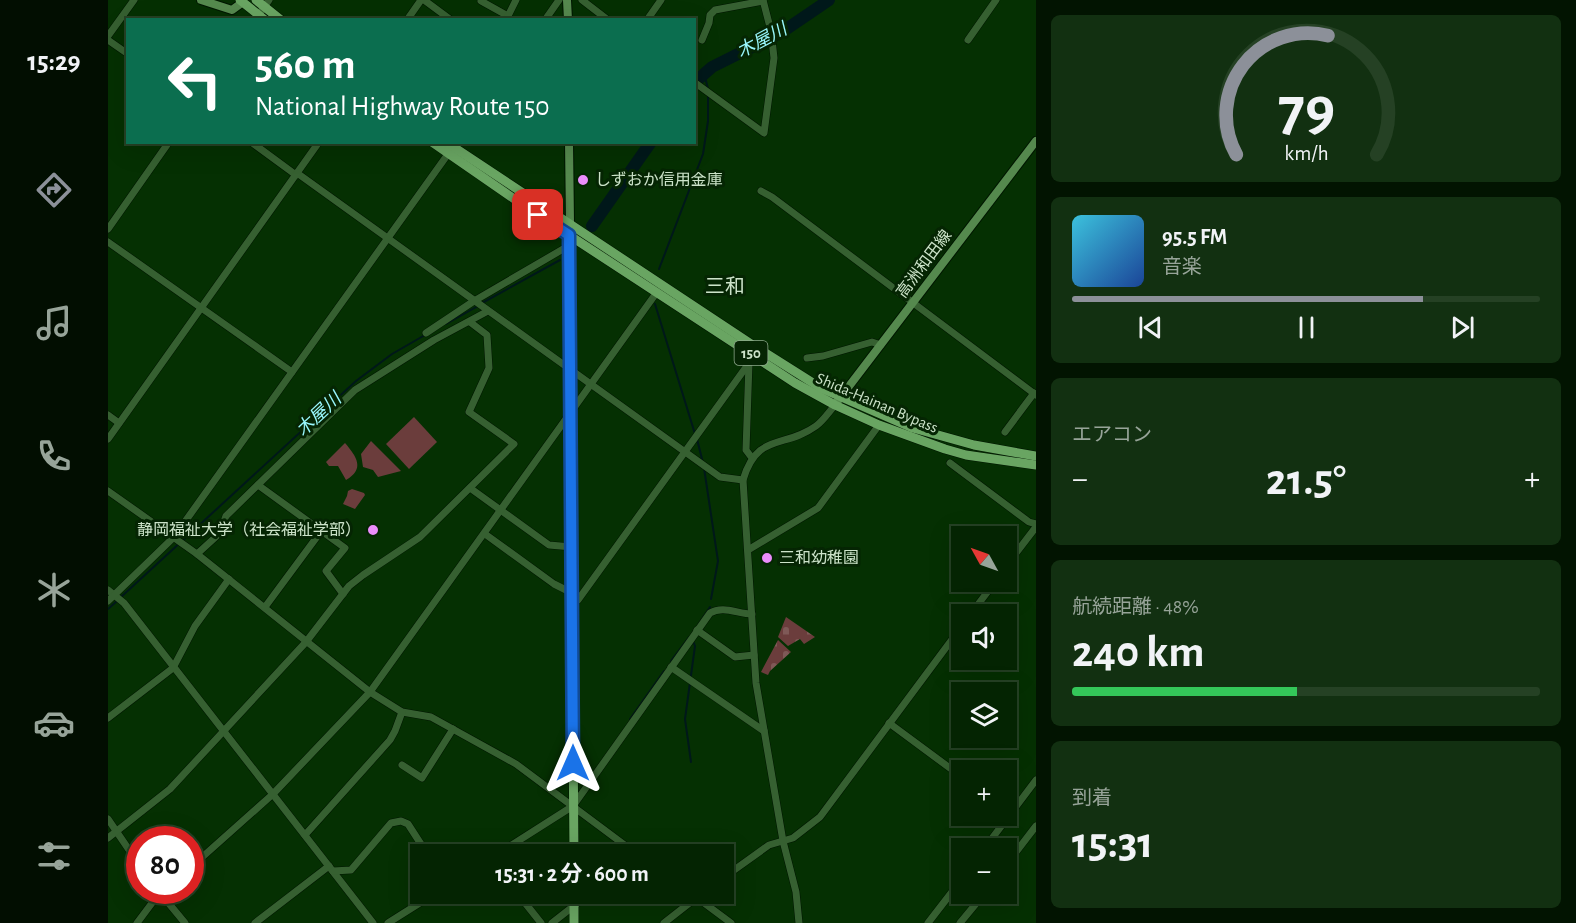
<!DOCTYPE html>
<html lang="ja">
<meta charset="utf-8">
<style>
:root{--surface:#042402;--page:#123011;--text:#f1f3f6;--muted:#97a499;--line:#254124;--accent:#8c9099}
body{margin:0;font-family:"Alegreya Sans","Noto Sans JP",sans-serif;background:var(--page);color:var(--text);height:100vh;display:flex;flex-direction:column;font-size:22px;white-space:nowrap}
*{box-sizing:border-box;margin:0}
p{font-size:20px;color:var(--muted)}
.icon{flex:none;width:33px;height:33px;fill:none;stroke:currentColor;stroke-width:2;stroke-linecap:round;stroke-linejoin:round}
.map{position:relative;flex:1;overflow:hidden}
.side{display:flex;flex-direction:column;gap:15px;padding:15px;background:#021401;width:540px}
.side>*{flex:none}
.banner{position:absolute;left:18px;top:18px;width:570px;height:126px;border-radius:0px;box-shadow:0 6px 24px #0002,0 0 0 2px var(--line);background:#0b6e4f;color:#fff;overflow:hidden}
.needle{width:39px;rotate:310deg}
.fabs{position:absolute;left:843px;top:526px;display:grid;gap:12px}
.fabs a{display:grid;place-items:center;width:66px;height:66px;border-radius:0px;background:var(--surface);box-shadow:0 6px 24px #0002,0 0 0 2px var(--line);font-size:30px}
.speed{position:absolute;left:18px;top:826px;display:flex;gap:12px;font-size:30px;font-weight:700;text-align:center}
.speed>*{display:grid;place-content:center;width:78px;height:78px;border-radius:50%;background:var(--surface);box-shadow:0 6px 24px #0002,0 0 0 2px var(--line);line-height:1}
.speed .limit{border:9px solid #d22;background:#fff;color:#111}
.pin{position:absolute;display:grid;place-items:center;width:51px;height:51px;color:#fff;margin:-26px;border-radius:12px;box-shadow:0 3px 9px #0006}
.me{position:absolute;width:66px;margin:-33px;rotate:0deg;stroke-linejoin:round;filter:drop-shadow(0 0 4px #0008)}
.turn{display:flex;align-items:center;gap:21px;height:126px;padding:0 30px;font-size:27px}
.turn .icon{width:78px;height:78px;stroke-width:2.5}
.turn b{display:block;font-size:42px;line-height:51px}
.big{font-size:45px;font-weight:700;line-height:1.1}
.side .card{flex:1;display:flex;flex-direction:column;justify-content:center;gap:9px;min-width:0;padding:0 21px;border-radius:9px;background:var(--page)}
.side .dial{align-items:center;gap:0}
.dial svg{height:156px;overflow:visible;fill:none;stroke:var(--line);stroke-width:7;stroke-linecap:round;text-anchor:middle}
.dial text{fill:var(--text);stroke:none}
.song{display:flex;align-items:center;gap:18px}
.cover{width:72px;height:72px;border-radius:9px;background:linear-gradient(135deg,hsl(190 70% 55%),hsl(220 70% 35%))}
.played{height:6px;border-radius:3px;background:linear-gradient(90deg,var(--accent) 75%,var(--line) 75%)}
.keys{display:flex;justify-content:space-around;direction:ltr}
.heat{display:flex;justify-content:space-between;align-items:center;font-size:33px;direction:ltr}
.charge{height:9px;border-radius:4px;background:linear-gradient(90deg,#34c759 48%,var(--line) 0)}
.trip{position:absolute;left:302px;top:844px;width:324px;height:60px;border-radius:0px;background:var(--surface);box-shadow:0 6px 24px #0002,0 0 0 2px var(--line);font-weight:700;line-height:60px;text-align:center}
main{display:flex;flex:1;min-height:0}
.tabs{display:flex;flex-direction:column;width:108px;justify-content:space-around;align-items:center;background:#020e01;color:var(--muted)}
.tabs .icon{width:42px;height:42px}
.tabs .active{color:var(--accent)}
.tabs b{font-size:27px;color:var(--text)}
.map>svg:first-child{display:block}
</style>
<main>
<nav class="tabs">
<b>15:29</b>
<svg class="icon active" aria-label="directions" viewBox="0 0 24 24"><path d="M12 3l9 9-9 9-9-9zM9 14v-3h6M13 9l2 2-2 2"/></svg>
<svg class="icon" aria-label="music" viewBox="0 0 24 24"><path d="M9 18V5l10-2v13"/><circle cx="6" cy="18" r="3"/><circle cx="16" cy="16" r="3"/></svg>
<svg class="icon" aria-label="phone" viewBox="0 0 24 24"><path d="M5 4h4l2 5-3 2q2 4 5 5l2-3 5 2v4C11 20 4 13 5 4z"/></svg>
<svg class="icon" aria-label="climate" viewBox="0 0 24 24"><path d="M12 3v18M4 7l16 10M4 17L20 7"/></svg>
<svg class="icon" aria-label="car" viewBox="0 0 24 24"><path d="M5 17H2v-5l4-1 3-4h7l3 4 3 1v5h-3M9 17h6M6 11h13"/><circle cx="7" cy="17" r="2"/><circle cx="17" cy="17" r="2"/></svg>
<svg class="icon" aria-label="filters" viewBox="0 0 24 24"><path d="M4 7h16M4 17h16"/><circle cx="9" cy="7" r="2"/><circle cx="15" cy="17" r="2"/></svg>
</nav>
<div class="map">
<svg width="928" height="923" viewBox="0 0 928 923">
<defs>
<pattern id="cemetery-stones" width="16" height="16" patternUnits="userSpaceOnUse" patternTransform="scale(1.5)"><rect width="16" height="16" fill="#6b3d3c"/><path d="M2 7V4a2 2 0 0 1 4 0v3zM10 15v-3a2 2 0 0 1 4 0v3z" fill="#7f5957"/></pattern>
</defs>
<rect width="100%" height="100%" fill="#053002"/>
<!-- green -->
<g fill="#6b3d3c">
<polygon points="306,417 329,442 301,469 278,444"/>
<polygon points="263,441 293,471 270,477 265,470 255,467 253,454"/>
<path d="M237,443c12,14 20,26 1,37l-8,-14h-9l-3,-4z"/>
<polygon points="244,489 256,493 257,495 247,509 235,504 239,496 240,491"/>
</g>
<!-- cemetery -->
<g fill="url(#cemetery-stones)">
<polygon points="678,617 707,637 696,644 692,639 680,646 670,637"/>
<polygon points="670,640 683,652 662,671 660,675 653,672"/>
</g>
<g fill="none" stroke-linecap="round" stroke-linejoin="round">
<!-- stream -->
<g stroke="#00181a" stroke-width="2">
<polyline points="596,73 600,89"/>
<polyline points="551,269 595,154 600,121 600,95"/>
<polyline points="374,303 452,260"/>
<polyline points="547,304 587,434"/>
<polyline points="338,324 370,306"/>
<polyline points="589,439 595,463"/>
<polyline points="596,468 610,561 603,599"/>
<polyline points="13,597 248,381 284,354 317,335"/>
<polyline points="0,609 9,601"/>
<polyline points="590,625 602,607"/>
<polyline points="563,661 581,637"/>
<polyline points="522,719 556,671"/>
<polyline points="583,762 577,719 587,646 585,641"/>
</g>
<!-- river -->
<g stroke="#00181a" stroke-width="12">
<polyline points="586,83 604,67 674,32 721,0"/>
<polyline points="484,226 543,142"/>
</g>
<defs>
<g id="minor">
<polyline points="316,0 343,20"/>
<polyline points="474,0 500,20"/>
<polyline points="373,1 400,16"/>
<polyline points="147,20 161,0"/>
<polyline points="299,20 313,0"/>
<polyline points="398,20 408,0"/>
<polyline points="437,20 451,0"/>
<polyline points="539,20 553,0"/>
<polyline points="0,36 26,0"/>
<polyline points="0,40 20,54"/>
<polyline points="594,40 601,23 602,15 607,10 655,1"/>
<polyline points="860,40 888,0"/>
<polyline points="586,82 656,133 666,58 663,31 655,0"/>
<polyline points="143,142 188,175"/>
<polyline points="189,173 612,477 635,480"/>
<polyline points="653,191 664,197 928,395"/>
<polyline points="0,229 61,142"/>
<polyline points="0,242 184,372"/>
<polyline points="318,333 366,301 462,245"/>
<polyline points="699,358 715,356 764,342 773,345"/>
<polyline points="641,363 638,450 644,458"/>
<polyline points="0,415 11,423"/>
<polyline points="897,432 926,393"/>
<polyline points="0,439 211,142"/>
<polyline points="842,463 921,522 928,524"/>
<polyline points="150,485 237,548 218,571 235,594"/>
<polyline points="362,488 441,545 464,547"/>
<polyline points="0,491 89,554 262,692 294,712 323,717 408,764 530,855"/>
<polyline points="377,534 446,584 464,593"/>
<polyline points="640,550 710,508 771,425"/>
<polyline points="89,554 112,533 118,516 247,390 326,340 380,311"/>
<polyline points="898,566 928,527"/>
<polyline points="0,590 16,603 265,923"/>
<polyline points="0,601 66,537 340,154"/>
<polyline points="464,601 470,600 641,363"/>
<polyline points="157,607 214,530"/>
<polyline points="862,615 887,582"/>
<polyline points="589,630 627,657 646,655"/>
<polyline points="563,667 656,731"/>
<polyline points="0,718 65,668 87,626 121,579"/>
<polyline points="781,723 854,777"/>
<polyline points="294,765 314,778 345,729"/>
<polyline points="0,819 32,866"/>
<polyline points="197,835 282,740 287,731 294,712"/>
<polyline points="0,838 62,789 198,642 241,586 255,575 312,537 406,444 361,412 381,368 379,335 362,322"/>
<polyline points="876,849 928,780"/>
<path d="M388,855l77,-49 137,-193c13,-8 28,1 42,1"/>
<polyline points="898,865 928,826"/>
<polyline points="82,868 165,794 262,692 549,292"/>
<polyline points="225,871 243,870 283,823 293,821 300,824 320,855"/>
<polyline points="615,878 661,845 685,838 712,817 854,626"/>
<polyline points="57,891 53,894 77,923"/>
<polyline points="410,894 433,923"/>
<polyline points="584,894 623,923"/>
<polyline points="29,923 47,899 48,891"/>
<polyline points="147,923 221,866"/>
<polyline points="280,923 326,894"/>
<polyline points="444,923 481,894"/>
<polyline points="556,923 593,894"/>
<path d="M691,923l-3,-31 -13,-51 -27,-158 -13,-203c14,-48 41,-31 73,-54 7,-5 13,-14 19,-21"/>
<polyline points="820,923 854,879"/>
<polyline points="852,923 876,894"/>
</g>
<g id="major">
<polyline points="93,0 124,10 135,2"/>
<polyline points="459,0 460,20"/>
<polyline points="461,142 462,223"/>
<polyline points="729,402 928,141"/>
</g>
<g id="highway">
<polyline points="132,0 157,20"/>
<polyline points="148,0 173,20"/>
<polyline points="324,142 415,205 687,383 727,405 771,425 837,449 858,455 928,465"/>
<polyline points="338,142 643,344 713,388 805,428 866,445 928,456"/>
<polyline points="461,231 466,855"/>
<polyline points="466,894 466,923"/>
</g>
</defs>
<!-- minor casing -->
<use href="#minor" stroke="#001600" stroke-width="8"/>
<!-- major casing -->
<use href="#major" stroke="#001600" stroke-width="10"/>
<!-- highway casing -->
<use href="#highway" stroke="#001600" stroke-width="10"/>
<!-- minor -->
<use href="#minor" stroke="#366031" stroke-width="7"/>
<!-- major -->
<use href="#major" stroke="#55894e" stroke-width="8"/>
<!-- highway -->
<use href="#highway" stroke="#69a562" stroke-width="9"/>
</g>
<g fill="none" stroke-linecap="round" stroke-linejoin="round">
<defs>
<polyline id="route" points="430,215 461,235 465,763"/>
</defs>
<!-- route casing -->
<use href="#route" stroke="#114b97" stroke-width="15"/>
<!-- route -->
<use href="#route" stroke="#1a73e8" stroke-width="10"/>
</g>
<!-- markers -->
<g fill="#eb8dfb" stroke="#052503" stroke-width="2">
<circle cx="475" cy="180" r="6"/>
<circle cx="265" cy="530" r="6"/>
<circle cx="659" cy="558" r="6"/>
</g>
<g text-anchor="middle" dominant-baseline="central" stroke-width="6" stroke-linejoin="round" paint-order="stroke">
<!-- shield labels -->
<rect fill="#052503" stroke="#90aa8e" stroke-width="1.5" x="626.5" y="341" width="33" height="24" rx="4.5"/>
<g font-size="15" font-weight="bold" fill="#cce3c9">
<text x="643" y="353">150</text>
</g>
<!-- poi labels -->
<g font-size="16" fill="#cce3c9" stroke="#052503" text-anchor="start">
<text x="487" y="180">しずおか信用金庫</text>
<text x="253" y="530" text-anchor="end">静岡福祉大学（社会福祉学部）</text>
<text x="671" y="558">三和幼稚園</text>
</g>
<!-- street labels -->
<g font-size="16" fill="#cce3c9" stroke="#052503">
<text transform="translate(816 264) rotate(-53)">高洲和田線</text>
<text transform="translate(769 403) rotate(23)">Shida-Hainan Bypass</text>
</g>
<!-- water labels -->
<g font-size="18" font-style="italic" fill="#99f7fd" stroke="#052503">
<text transform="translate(654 41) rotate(-28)">木屋川</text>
<text transform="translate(211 415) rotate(-43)">木屋川</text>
</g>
<!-- quarter labels -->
<g font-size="20" fill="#cce3c9" stroke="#052503">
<text x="617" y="287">三和</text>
</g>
</g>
</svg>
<div class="fabs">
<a><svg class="needle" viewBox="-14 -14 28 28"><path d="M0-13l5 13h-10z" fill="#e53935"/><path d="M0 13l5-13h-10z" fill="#97a499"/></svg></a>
<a><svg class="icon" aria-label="sound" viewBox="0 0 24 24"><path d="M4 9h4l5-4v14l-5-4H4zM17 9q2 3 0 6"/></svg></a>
<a><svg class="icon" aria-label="layers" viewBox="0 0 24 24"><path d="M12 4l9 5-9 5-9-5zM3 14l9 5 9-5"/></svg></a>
<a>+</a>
<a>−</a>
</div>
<div class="speed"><div class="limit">80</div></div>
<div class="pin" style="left:430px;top:215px;background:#d93025"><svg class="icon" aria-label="arrive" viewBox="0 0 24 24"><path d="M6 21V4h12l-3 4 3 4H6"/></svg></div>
<svg class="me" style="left:465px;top:763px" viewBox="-20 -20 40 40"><path d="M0-17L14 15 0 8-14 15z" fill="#1a73e8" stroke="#fff" stroke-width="4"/></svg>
<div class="trip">15:31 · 2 分 · 600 m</div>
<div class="banner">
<div class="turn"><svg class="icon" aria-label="left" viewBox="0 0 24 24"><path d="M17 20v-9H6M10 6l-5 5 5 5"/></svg><div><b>560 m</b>National Highway Route 150</div></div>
</div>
</div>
<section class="side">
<div class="card dial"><svg viewBox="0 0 100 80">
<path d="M14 69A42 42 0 1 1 86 69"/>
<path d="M14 69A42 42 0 0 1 61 8" stroke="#8c9099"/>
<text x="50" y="56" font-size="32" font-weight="700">79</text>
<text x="50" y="72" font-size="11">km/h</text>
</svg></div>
<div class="card">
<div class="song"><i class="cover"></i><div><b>95.5 FM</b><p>音楽</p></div></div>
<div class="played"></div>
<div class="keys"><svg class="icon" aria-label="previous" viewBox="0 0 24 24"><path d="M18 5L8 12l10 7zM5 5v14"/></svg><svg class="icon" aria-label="pause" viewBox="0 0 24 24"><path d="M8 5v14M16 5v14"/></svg><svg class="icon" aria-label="next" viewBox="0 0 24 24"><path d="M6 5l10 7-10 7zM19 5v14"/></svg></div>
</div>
<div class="card"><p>エアコン</p>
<div class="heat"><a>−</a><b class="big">21.5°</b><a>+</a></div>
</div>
<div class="card"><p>航続距離 · 48%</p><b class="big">240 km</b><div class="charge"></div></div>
<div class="card"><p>到着</p><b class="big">15:31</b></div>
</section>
</main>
